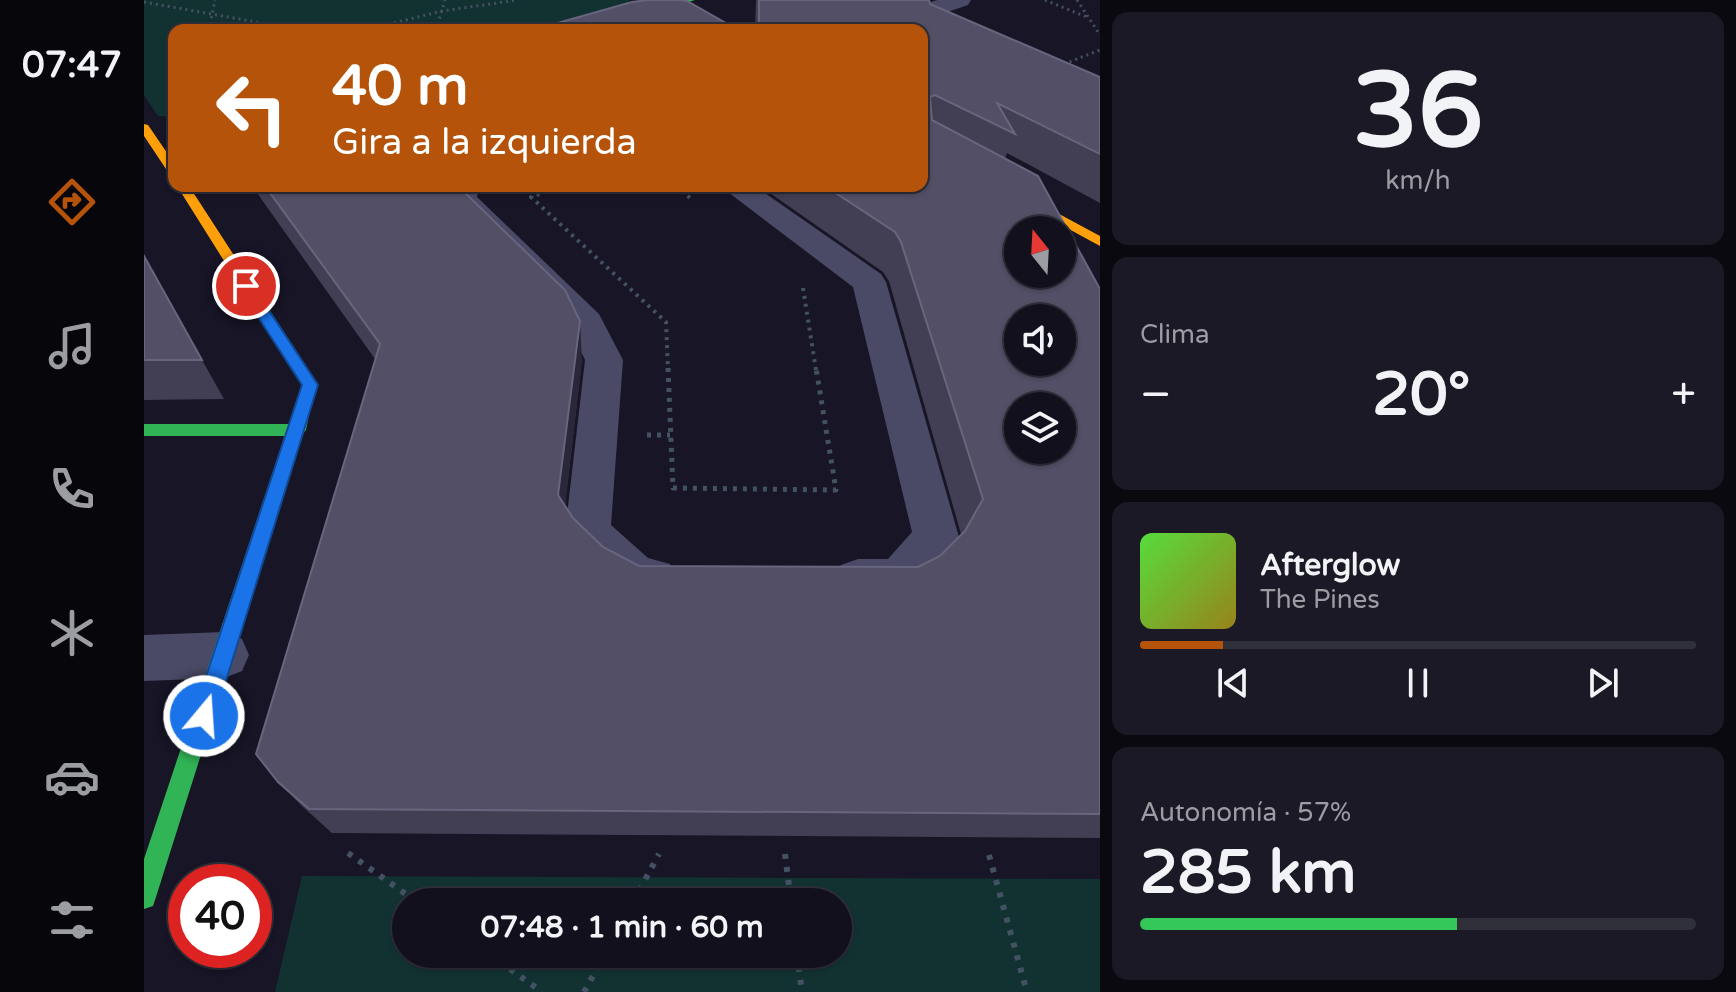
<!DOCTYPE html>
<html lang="es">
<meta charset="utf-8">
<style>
:root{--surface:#11101c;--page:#1a1925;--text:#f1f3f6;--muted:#9c9da3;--line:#30303b;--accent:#b45309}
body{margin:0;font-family:"Varela Round",sans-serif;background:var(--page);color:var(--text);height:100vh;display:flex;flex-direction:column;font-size:30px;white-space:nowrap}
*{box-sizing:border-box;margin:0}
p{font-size:26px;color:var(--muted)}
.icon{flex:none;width:44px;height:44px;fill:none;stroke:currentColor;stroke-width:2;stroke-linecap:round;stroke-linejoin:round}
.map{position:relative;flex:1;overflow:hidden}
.side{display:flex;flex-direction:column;gap:12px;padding:12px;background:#09090f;width:636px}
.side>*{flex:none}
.hud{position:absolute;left:24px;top:24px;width:760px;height:168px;border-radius:16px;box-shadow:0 2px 6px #0004,0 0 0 2px var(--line);background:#b45309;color:#fff;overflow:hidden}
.needle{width:52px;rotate:342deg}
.fabs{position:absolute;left:860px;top:216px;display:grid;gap:16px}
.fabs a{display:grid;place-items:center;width:72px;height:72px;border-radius:50%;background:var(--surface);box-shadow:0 2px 6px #0004,0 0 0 2px var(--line);font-size:40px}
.speed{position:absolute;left:24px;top:864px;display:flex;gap:16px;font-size:40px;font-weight:700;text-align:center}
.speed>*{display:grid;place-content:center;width:104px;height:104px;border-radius:50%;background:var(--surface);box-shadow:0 2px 6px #0004,0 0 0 2px var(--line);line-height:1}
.speed .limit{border:12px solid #d22;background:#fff;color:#111}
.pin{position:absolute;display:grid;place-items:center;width:68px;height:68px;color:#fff;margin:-34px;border:4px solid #fff;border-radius:50%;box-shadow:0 2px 8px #0007}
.me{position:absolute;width:88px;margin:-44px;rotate:18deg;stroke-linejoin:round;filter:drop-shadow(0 0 6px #0008)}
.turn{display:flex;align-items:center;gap:28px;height:168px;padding:0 32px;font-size:36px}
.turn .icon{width:104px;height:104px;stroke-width:2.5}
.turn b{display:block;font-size:56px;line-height:68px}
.big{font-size:60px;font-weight:700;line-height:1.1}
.side .tile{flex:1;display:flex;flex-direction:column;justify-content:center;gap:12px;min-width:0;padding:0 28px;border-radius:16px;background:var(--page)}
.side .dial{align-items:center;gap:0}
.dial b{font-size:104px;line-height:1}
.song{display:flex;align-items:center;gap:24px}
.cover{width:96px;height:96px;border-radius:12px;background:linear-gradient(135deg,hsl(110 70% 55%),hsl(50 70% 35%))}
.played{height:8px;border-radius:4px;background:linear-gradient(90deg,var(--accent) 15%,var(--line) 15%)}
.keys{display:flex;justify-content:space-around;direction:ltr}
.heat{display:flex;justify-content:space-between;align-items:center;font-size:44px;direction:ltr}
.charge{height:12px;border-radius:6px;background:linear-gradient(90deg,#34c759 57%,var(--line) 0)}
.trip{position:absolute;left:248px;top:888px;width:460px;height:80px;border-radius:40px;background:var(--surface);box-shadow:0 2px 6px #0004,0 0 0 2px var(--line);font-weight:700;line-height:80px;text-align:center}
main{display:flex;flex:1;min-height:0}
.dock{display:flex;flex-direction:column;width:144px;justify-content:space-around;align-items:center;background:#07060b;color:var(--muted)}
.dock .icon{width:56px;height:56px}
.dock .on{color:var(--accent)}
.dock b{font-size:36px;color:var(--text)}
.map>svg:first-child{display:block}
</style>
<main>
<nav class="dock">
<b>07:47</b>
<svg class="icon on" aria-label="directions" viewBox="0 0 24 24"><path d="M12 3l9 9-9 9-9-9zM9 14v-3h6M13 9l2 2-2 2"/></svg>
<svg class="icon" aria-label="music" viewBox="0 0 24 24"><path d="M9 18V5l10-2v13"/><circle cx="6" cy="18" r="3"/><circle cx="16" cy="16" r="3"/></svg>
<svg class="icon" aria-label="phone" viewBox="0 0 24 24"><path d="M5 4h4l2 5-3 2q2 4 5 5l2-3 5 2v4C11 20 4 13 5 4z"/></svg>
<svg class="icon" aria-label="climate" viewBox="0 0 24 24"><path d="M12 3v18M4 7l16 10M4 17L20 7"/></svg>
<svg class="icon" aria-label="car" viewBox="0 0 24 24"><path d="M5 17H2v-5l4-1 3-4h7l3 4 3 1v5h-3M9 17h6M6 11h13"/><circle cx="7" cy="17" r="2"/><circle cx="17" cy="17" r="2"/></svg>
<svg class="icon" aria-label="filters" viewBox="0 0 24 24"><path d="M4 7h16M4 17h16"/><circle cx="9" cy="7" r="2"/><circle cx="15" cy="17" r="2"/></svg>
</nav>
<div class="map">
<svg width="956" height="992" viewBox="0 0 956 992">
<rect width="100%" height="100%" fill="#171526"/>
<!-- green -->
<g fill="#123231" fill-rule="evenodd">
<polygon points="0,0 486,0 477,11 411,30 30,30 30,117 14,116 0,95"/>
<path d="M158,876l798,3v113h-825zM262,902h432v52h-432z"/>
</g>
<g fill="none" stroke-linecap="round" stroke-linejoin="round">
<!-- path-far3 -->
<g stroke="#435262" stroke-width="3" stroke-dasharray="2 4" stroke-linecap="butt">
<polyline points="901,0 945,18"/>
<polyline points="933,0 956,35"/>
<polyline points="0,2 157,30"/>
<polyline points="65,30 71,0"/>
<polyline points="221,30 298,11 374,0"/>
<polyline points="292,30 301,0"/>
<polyline points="920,64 956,50"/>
</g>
<!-- path-far2 -->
<g stroke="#435262" stroke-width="4" stroke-dasharray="3 5" stroke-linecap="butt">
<polyline points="418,186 387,197 522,322 524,370"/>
<polyline points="531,186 549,200"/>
<polyline points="659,288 672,370"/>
</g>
<!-- path-far1 -->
<g stroke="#435262" stroke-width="5" stroke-dasharray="4 6" stroke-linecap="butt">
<polyline points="524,368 529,488 692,490 672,368"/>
<polyline points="503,435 526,435"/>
</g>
<!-- path -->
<g stroke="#435262" stroke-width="6" stroke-dasharray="5 8" stroke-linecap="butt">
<polyline points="204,853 273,902"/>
<polyline points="641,854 647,902"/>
<polyline points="845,855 883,992"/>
<polyline points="489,902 515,854"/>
<polyline points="345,954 398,992"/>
<polyline points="653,954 658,992"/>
<polyline points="440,992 461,954"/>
</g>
<!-- street -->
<g fill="#4a4a66" fill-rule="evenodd">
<polygon points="793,0 827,0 824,5 780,20 792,29 780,36 778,30 763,30 747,19 751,14"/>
<path d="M305,186h30l-2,11 122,117 24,46 -12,165 37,33 22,6 7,14 -7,14c-10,4 -20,8 -31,6 -27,-4 -62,-43 -74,-66l20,-172 -15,-32 -120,-122 -5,-7z"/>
<path d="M576,186h35l126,88 5,8 73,255c-27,52 -59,77 -118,56l-7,-14 7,-14 17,-6h30l24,-27 -59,-245z"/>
<polygon points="80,632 98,639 105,655 98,671 80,678 0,681 0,635"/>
</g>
<!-- fast -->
<g fill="#30b455" fill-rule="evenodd">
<polygon points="536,0 551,0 453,30 437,30"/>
<polygon points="158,404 166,410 162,430 158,435 12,897 9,906 0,909 0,859 141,436 0,436 0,424 145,424 152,406"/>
</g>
<!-- slow -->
<g fill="#ff9f0a" fill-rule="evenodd">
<polygon points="0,124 4,125 30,163 30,176 26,175 0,136"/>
<polygon points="778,140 956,236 956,246 778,149"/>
<polygon points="33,186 45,186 174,385 164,414 152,414 150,410 158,385"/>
</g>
</g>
<!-- wall -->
<g fill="#423f54">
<polygon points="612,0 785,0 786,4 956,77 956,203 863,153 861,159 956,289 956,838 188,833 159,807 134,782 231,359 108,186 314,186 438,360 421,505 429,518 459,547 495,566 774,567 796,556 817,534 745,281 739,272 616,186 778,186 778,30 611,30"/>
<polygon points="0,256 58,360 80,399 0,400"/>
</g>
<!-- shaded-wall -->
<polygon fill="#2a273a" points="436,321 438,360 418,532 414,495"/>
<!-- building -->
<g fill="#524f66" stroke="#68657e" stroke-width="2" fill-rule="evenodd">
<polygon points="504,0 536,0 543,1 594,30 389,30 488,2"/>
<path d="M615,0h170l1,4 170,73v77l-103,-51 18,31 -80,-39 -5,2 2,23 106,56 62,113v525l-791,-5 -31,-27 -22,-28 124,-410 -115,-158h193l107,104 15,31 -22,174 15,23 30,29 36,19 279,1 22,-11 25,-25 18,-32 -82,-257 -6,-10 -70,-46h97v-156h-163zM874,230h44v44h-44zM874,318h44v44h-44zM874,406h44v44h-44z"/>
<polygon points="0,256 58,360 0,360"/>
</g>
<!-- route -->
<polygon fill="#1a73e8" stroke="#114b97" stroke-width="2" points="96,283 107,283 174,385 71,716 68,723 60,726 52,723 49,716 158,385 94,286"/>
</svg>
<div class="fabs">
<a><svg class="needle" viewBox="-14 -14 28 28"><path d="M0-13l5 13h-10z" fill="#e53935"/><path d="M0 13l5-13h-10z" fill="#9c9da3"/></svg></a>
<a><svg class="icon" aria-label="sound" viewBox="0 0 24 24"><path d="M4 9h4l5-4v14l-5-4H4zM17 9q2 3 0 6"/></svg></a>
<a><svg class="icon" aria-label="layers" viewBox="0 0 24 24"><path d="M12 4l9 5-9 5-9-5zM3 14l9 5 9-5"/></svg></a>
</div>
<div class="speed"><div class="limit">40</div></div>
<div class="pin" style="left:102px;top:286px;background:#d93025"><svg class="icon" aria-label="arrive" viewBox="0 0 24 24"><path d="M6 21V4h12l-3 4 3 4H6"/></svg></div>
<svg class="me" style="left:60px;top:716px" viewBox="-20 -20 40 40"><circle r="17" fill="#1a73e8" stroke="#fff" stroke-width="3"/><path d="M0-11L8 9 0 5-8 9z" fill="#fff"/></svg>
<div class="trip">07:48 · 1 min · 60 m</div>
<div class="hud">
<div class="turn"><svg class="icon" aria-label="left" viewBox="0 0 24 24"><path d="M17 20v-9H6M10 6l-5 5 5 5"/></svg><div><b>40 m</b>Gira a la izquierda</div></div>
</div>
</div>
<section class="side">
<div class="tile dial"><b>36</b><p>km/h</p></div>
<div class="tile"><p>Clima</p>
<div class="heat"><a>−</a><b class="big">20°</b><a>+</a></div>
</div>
<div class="tile">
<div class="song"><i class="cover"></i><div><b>Afterglow</b><p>The Pines</p></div></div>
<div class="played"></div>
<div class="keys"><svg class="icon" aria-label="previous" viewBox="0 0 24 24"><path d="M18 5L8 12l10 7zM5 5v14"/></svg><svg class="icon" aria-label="pause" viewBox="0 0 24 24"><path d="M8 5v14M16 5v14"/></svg><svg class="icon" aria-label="next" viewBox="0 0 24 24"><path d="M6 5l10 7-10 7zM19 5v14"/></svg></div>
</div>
<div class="tile"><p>Autonomía · 57%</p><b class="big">285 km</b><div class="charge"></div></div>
</section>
</main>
